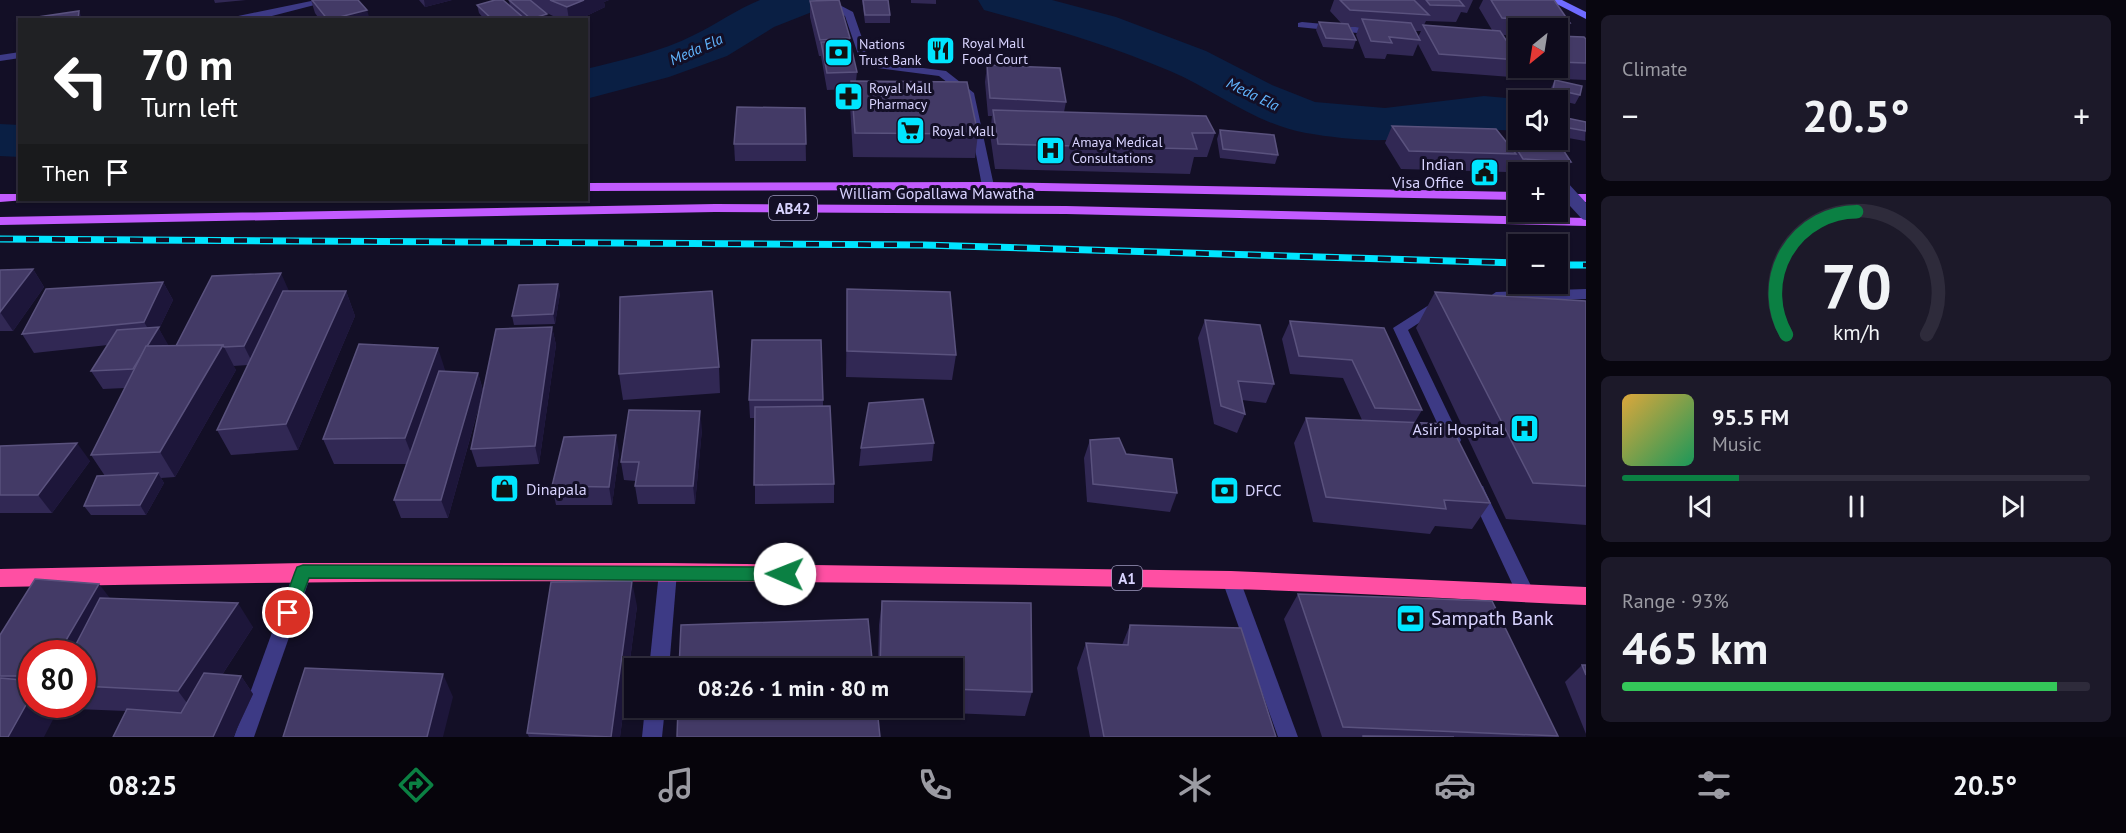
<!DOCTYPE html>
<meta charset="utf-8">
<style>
:root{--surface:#0e0b1c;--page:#1c1929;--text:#f1f3f6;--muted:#9b9ba3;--line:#2e2b3b;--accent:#0b8043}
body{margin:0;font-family:"PT Sans",sans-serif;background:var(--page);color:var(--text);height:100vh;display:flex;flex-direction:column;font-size:22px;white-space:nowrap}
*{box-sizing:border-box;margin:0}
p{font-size:20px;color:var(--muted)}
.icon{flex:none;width:33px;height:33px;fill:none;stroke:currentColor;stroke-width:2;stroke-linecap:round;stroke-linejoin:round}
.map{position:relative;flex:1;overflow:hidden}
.sheet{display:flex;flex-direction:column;gap:15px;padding:15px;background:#08060f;width:540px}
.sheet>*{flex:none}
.guide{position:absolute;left:18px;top:18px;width:570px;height:183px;border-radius:0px;box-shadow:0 2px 4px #0004,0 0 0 2px var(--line);background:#202124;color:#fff;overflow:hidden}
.needle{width:39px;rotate:210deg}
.tools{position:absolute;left:1508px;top:18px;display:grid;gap:12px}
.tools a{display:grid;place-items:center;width:60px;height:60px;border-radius:0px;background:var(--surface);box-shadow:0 2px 4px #0004,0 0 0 2px var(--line);font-size:30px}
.speed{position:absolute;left:18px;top:640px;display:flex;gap:12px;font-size:30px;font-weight:700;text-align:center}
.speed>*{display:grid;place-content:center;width:78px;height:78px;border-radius:50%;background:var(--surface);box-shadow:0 2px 4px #0004,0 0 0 2px var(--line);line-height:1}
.speed .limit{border:9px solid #d22;background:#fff;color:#111}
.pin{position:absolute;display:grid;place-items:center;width:51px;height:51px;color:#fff;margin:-26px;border:3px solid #fff;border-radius:50%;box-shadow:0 2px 6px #0007}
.me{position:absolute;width:66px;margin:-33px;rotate:271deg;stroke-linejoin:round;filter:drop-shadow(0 0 4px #0008)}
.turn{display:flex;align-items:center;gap:21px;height:126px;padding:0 24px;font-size:27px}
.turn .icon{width:78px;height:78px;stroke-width:2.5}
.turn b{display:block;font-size:42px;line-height:51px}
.then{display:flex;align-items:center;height:57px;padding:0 24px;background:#0003;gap:12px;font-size:22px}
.big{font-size:45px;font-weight:800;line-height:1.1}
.sheet .widget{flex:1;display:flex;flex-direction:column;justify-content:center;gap:9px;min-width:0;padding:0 21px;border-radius:9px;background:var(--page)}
.sheet .dial{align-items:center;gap:0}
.dial svg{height:156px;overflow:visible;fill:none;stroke:var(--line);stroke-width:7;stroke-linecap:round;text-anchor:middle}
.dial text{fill:var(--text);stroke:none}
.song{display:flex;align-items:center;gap:18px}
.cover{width:72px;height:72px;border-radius:9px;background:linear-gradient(135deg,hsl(40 70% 55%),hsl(150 70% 35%))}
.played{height:6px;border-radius:3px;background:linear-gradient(90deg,var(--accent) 25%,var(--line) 25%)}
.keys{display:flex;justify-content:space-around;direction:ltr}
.heat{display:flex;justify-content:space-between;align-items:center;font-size:33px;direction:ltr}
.charge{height:9px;border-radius:4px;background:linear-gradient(90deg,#34c759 93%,var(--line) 0)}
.trip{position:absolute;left:624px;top:658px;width:339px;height:60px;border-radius:0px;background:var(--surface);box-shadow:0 2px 4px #0004,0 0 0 2px var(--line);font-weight:800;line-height:60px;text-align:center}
.tab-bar{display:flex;height:96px;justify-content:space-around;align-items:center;background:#06040b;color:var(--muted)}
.tab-bar .icon{width:42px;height:42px}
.tab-bar .current{color:var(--accent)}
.tab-bar b{font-size:27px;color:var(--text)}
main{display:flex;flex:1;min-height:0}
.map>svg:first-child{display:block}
</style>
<main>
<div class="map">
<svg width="1586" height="737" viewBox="0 0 1586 737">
<rect width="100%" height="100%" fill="#130f26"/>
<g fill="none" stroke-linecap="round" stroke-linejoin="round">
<!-- river -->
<g fill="#0a1f44" fill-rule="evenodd">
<path d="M760,0h63l-6,10 -43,17 -47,29 -58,21 -83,22v-30c36,-9 75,-17 108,-34 23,-11 43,-26 66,-35z"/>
<path d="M978,0h74l64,17 90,34 66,34 43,17 70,6 99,-12 34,3 5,1h-5v31c-47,-4 -85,6 -131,9 -25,1 -57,-3 -81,-7 -51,-9 -91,-43 -136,-62 -61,-26 -123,-44 -186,-61z"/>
<polygon points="0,124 20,125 20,157 0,156"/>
</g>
<!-- lane -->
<polygon fill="#3d3a85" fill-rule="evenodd" points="818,0 830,0 853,12 870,61 946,71 974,93 994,186 992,189 984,189 982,186 965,96 939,76 862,66 845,16"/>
<!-- street -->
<g fill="#3d3a85" fill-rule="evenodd">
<polygon points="316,0 334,0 268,17 219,20"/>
<polygon points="1302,22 1377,29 1382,32 1377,35 1298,27 1298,23"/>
<polygon points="1490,40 1518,43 1518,49 1486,45 1486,41"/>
<polygon points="20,52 20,58 0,61 0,55"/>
<polygon points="1586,289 1586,299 1496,302 1489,297 1496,292"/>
<polygon points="1440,298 1447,303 1445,306 1408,330 1461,440 1459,444 1447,444 1445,440 1393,328"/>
<polygon points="1477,485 1483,486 1485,491 1534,592 1531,597 1525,600 1519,597 1516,592 1469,491 1471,486"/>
<polygon points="303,565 309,567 312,572 254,737 234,737 294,572 297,567"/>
<polygon points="668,565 674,567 677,572 669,669 649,669 659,572 662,567"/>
<polygon points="1231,572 1237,575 1240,580 1298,737 1278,737 1222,580 1225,575"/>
<polygon points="645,708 665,708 662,737 642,737"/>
</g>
<!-- secondary -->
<polygon fill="#6f6bff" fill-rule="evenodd" points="1549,0 1562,0 1586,12 1586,19"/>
<!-- primary -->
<g fill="#c25bff" fill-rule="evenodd">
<polygon points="988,182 1518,192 1518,200 988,190 586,191 586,183"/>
<polygon points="0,194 20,194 20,200 25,200 0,202"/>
<rect x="1557" y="194" width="29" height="8"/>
<polygon points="715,204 1066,206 1586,218 1586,226 1066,214 715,212 0,225 0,217"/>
</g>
<!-- highway -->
<path fill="#ff4fa3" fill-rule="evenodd" d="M303,563h365l563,8 355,16v18c-119,-5 -239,-13 -358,-16 -410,-10 -819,-10 -1228,-2v-18z"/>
<defs>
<g id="rail">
<polyline points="0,239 924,245 1518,263"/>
<polyline points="1557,265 1586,265"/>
</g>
</defs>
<!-- rail casing -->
<use href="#rail" stroke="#00e5ff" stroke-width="7"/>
<!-- rail -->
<use href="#rail" stroke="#130f26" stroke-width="4.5" stroke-dasharray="13" stroke-linecap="butt"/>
<!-- street-bridge-far1 -->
<polyline stroke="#3d3a85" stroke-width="11" points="1557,182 1564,190"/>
<!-- street-bridge -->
<polyline stroke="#3d3a85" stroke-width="14" points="1563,188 1586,213"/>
</g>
<!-- wall -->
<g fill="#312854" fill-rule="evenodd">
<polygon points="214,0 246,0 215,3"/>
<polygon points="311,0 358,0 370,20 320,20 315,13"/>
<polygon points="419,0 452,0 425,7"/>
<polygon points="509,0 609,0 604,2 605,7 578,20 561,20 545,12 548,20 485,20 479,13 477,5 510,6"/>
<polygon points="862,0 888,0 890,15 890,23 865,23"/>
<polygon points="911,0 936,0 936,4 911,3"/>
<path d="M1334,0h139l-6,13 -6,-1 -5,10 -30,-1 -2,4 68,5 -13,-22 4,-8h71l16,23 -7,13 23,3v41l-46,-2 -9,-10h26v-40h-39v8l-15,-1 15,23v5l-7,14 -79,-6 -14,-27 -5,12 -26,-2 -2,5 -20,-1 -9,-23 3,-8h-9l6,13 -3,9 -30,-2 -7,-17 3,-8 22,1 -11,-12zM1415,31h6l-3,6z"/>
<polygon points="810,1 850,38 850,42 857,72 856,81 978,134 975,158 853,157 850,104 851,89 827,90 821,56 819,56 810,17"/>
<polygon points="987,65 1066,102 1064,112 1215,133 1207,157 1194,157 1190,174 995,169 990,134 992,116 988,116 985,82"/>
<polygon points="1555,80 1580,95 1575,104 1549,98 1551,88"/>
<polygon points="805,108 806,161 735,161 734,144"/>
<polygon points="1557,116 1586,122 1585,141 1557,136"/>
<polygon points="1392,126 1511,147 1513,143 1571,162 1566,171 1518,168 1513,160 1507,172 1401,169 1385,143"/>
<polygon points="1220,130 1278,155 1275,164 1220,158 1217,139"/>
<polygon points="33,269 44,287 13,331 0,331 0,270"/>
<polygon points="163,282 173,300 159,329 168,346 176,346 289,291 346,291 355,316 298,450 231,455 217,430 248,365 233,366 236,370 175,477 161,478 164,483 146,515 91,515 84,506 105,476 91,455 125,388 103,389 91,371 108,345 34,353 22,334"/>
<polygon points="847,289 956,355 952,380 846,377"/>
<polygon points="1435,292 1586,301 1586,525 1506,519 1416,328"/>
<polygon points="560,293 555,324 514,325 512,316"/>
<polygon points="1205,320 1274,384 1266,403 1242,400 1245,414 1237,433 1214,424 1198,338"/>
<polygon points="1290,321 1384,328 1422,410 1415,422 1490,503 1472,529 1435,526 1430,534 1313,522 1294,443 1306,418 1362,420 1343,378 1290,374 1282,339"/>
<polygon points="552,327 556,345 539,464 477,467 471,449 481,399 448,518 401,518 394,500 407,464 334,464 323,439 446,372 478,373 483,390"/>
<polygon points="719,367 720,393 623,400 619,374"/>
<polygon points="749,400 823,400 823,406 834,484 834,503 755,504 755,418 750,418"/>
<polygon points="702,429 695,504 638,504 635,486 636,481 624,480 621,462"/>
<polygon points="1090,440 1126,454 1177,493 1170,512 1087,502 1084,458"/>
<polygon points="934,443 932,461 859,466 861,448"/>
<polygon points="0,446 90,461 52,513 0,513"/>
<polygon points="619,453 612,505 556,505 552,486"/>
<polygon points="1298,594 1558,736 1557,737 1322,737 1284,619"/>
<polygon points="111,599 253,627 222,675 241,676 253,694 233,737 113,737 126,711 76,709 73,705 82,705 82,654 32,654 32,705 60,706 0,737 0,635"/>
<polygon points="882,601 1032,692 1025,716 877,710 678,708 952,708 952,669 878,669 879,625"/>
<polygon points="637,606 620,737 529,737 527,733"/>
<polygon points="1130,625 1276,737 1090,737 1077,668 1086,643 1122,645"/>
<polygon points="1582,665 1586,665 1586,734 1565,682"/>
</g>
<!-- shaded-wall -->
<g fill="#1d163a">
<polygon points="424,0 452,0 425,7"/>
<polygon points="584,0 609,0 604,2 605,7 578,20 569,20 567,7"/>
<polygon points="367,10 370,20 329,20"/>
<polygon points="79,11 83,20 78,20"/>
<polygon points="547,14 548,20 531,20 531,19"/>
<polygon points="33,269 44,287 13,331 0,312"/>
<polygon points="281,273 289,291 253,364 244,346"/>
<polygon points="163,282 173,300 159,329 169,346 144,387 133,369 153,337 144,322"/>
<polygon points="558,284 560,293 555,324 553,314"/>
<polygon points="346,291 355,316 298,450 286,424"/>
<polygon points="552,327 556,345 539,464 535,446"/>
<polygon points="223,345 236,370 175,477 160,452"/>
<polygon points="438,348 446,373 415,464 405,438"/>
<polygon points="478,373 483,391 448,518 441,500"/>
<polygon points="700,411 702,429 695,504 693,486"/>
<polygon points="616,435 619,453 612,505 609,487"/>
<polygon points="77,443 90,461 52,513 38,495"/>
<polygon points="158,473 164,483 146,515 140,505"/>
<polygon points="632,581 637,606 620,737 611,737"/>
<polygon points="99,584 113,602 82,654 58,654"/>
<polygon points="238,603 253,627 196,715 178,691"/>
<polygon points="443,674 453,697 443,737 427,737"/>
<polygon points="241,676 253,694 233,737 213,737"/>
<polygon points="32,694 32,705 60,706 44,737 8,737"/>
</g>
<!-- building -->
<g fill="#433a66" stroke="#5a527e" stroke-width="1.5">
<polygon points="312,0 358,0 367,10 328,20"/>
<polygon points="495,0 503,0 526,20 493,20 477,5"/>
<polygon points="509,0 530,0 547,14 531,19"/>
<polygon points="550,0 584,0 567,7"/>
<polygon points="839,0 850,38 820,40 810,1"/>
<polygon points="863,0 888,0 890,15 865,15"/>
<polygon points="1340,0 1414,0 1429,15 1350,10"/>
<polygon points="1426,0 1459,0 1464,6 1430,5"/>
<polygon points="1491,0 1554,0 1570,23 1502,18"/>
<polygon points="79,11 78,20 37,20 38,17"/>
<polygon points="1362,19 1411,23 1420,40 1389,37 1392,43 1371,41"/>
<polygon points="1319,22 1348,24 1356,40 1326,38"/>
<polygon points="1423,25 1500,31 1518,58 1518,60 1439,54"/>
<polygon points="1557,36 1584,37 1586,39 1586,63 1557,62"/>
<polygon points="821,42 850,42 857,72 827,73"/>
<polygon points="987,65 1060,68 1066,102 990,98"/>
<polygon points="1555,80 1582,86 1580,95 1553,89"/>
<polygon points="851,81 967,82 978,134 855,133"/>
<polygon points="737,107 805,108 806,144 734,144"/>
<polygon points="993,110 1206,116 1215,133 1192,133 1197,149 998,144"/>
<polygon points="1557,116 1586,122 1586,131 1558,126"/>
<polygon points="1392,126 1496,129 1516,154 1409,151"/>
<polygon points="1220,130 1274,135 1278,155 1223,149"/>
<polygon points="1513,143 1560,145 1571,162 1523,159"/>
<polygon points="33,269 0,312 0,270"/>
<polygon points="281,273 244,346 224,347 223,345 176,346 212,276"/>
<polygon points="163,282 144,322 22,334 46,289"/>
<polygon points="558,284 553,314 512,316 519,285"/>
<polygon points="847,289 950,292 956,355 847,351"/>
<polygon points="283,291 346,291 286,424 217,430"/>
<polygon points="712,291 719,367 619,374 620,297"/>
<polygon points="1435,292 1586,301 1586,486 1533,483"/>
<polygon points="1205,320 1260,325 1274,384 1238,381 1245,414 1221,406"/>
<polygon points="1290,321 1384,328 1422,410 1375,408 1352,360 1299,356"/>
<polygon points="159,327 133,369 91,371 117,330"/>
<polygon points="552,327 535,446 471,449 496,329"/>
<polygon points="752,340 821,340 823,400 749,400"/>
<polygon points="359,344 438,348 405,438 323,439"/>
<polygon points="223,345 160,452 91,455 146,346"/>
<polygon points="439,371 478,373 441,500 394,500"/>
<polygon points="923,399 934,443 861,448 869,403"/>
<polygon points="830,406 834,484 754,485 755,407"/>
<polygon points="629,410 700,411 693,486 635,486 639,462 621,462"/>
<polygon points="1306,418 1450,424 1490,503 1444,500 1446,509 1326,497"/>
<polygon points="616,435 609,487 552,486 564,437"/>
<polygon points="1119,438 1126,454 1172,459 1177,493 1093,484 1090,440"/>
<polygon points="77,443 38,495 0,495 0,446"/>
<polygon points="158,473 140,505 84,506 97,476"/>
<polygon points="35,579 99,584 58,654 32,654 32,676 0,676 0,635"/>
<polygon points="632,581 611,737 527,733 551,582"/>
<polygon points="1298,594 1492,601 1558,736 1343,727"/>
<polygon points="100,598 238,603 178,691 82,686 82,654 71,654"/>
<polygon points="882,601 1031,603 1032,692 952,689 952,669 880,669"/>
<polygon points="868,619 873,669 679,669 681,625"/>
<polygon points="1130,625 1241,628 1276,737 1104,737 1086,643 1128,645"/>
<polygon points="1582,665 1586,665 1586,675"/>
<polygon points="305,668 443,674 427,737 283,737"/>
<polygon points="204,673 241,676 213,737 113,737 127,709 181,713"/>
<polygon points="0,678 32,681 32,694 8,737 0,737"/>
<polygon points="678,708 877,708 880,737 677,737"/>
<polygon points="1363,736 1454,737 1363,737"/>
</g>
<!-- route -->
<polygon fill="#0b8043" stroke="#07532c" stroke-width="1.5" points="303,565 785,567 791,569 794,574 791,579 785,581 309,578 294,618 288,620 282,618 280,613 295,572 297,567"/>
<!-- icons -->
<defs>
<symbol id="restaurant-square" viewBox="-11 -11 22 22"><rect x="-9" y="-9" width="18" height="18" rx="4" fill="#00e5ff" stroke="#130f26"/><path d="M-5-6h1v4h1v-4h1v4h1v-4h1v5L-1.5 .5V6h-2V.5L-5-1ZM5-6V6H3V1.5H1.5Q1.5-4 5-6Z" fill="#111"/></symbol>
<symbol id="bank-square" viewBox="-11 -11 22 22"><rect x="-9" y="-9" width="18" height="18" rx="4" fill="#00e5ff" stroke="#130f26"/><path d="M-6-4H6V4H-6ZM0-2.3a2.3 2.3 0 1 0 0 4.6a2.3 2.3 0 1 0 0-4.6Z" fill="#111"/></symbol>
<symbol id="pharmacy-square" viewBox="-11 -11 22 22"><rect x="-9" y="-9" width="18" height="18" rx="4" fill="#00e5ff" stroke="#130f26"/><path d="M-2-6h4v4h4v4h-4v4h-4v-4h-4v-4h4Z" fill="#111"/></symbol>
<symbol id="supermarket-square" viewBox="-11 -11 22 22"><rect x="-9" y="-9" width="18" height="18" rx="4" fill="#00e5ff" stroke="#130f26"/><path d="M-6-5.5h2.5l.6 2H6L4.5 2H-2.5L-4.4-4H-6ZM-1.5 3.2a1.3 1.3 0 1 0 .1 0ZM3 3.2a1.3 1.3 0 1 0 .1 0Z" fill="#111"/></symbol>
<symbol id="hospital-square" viewBox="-11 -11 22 22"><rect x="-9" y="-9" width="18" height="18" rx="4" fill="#00e5ff" stroke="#130f26"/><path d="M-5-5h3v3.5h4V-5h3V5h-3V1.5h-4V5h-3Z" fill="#111"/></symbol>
<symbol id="civic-square" viewBox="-11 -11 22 22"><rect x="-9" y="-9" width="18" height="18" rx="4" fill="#00e5ff" stroke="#130f26"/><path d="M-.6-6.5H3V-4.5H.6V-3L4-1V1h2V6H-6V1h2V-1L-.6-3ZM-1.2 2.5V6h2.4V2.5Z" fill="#111"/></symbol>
<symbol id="shop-square" viewBox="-11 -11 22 22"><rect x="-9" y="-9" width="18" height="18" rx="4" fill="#00e5ff" stroke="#130f26"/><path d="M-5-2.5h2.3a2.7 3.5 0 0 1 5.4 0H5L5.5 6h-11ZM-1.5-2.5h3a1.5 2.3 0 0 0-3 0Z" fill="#111"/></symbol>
</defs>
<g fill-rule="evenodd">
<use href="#restaurant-square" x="924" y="34" width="33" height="33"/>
<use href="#bank-square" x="822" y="36" width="33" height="33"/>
<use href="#pharmacy-square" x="832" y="80" width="33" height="33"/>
<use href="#supermarket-square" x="894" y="114" width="33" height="33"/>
<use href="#hospital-square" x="1034" y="134" width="33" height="33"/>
<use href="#civic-square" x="1468" y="156" width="33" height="33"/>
<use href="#hospital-square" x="1508" y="412" width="33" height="33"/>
<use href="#shop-square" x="488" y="472" width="33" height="33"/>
<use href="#bank-square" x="1208" y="474" width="33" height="33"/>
<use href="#bank-square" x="1394" y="602" width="33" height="33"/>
</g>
<g text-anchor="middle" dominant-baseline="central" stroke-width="6" stroke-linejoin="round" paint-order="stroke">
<!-- far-poi labels -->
<g font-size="14" fill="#d9d4ff" stroke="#130f26" text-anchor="start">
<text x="962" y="43">Royal Mall<tspan x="962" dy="16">Food Court</tspan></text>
<text x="859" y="44">Nations<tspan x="859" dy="16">Trust Bank</tspan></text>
<text x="869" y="88">Royal Mall<tspan x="869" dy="16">Pharmacy</tspan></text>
<text x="932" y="131">Royal Mall</text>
<text x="1072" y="142">Amaya Medical<tspan x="1072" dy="16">Consultations</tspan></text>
</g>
<!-- far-water labels -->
<g font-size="15" font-style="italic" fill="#62b6ff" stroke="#130f26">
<text transform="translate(696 49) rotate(-24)">Meda Ela</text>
<text transform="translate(1253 94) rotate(26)">Meda Ela</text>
</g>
<!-- shield labels -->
<g fill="#130f26" stroke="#9e99be" stroke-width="1.5">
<rect x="769" y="196" width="48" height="24" rx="4.5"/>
<rect x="1112" y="566" width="30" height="24" rx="4.5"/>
</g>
<g font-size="15" font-weight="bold" fill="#d9d4ff">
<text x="793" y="208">AB42</text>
<text x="1127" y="578">A1</text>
</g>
<!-- poi labels -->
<g font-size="16" fill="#d9d4ff" stroke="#130f26" text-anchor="end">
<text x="1464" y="164">Indian<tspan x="1464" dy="18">Visa Office</tspan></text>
<text x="1504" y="429">Asiri Hospital</text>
<text x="526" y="489" text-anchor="start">Dinapala</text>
<text x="1245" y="490" text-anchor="start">DFCC</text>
</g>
<!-- street labels -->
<g font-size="16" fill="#d9d4ff" stroke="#130f26">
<text x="937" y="193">William Gopallawa Mawatha</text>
</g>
<!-- near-poi labels -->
<g font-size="20" fill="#d9d4ff" stroke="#130f26" text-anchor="start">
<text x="1431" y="618">Sampath Bank</text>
</g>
</g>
</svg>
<div class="tools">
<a><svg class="needle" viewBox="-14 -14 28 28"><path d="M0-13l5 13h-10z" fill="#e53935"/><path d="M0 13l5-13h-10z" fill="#9b9ba3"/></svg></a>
<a><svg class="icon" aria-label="sound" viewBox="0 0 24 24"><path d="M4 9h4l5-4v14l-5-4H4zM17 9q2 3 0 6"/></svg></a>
<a>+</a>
<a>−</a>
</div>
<div class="speed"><div class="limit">80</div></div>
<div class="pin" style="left:288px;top:613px;background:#d93025"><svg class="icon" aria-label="arrive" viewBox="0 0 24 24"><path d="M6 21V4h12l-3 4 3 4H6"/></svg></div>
<svg class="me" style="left:785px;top:574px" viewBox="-20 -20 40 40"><circle r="19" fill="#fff"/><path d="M0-13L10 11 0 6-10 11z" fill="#0b8043"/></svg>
<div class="trip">08:26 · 1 min · 80 m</div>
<div class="guide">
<div class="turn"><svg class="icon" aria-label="left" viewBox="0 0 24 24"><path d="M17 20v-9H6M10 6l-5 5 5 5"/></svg><div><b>70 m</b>Turn left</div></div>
<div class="then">Then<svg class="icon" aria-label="arrive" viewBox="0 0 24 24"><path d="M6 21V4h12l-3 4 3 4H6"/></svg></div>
</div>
</div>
<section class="sheet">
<div class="widget"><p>Climate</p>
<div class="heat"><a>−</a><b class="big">20.5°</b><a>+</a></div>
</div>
<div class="widget dial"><svg viewBox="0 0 100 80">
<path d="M14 69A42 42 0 1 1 86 69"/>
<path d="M14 69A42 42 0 0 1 50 6" stroke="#0b8043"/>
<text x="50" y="56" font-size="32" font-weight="700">70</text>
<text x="50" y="72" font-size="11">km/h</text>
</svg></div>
<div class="widget">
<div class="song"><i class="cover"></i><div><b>95.5 FM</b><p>Music</p></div></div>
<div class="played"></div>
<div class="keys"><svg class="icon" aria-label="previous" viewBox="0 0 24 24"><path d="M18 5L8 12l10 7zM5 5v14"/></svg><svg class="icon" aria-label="pause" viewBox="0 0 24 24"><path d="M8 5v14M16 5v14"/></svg><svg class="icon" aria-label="next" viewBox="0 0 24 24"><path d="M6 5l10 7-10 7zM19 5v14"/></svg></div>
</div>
<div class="widget"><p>Range · 93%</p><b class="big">465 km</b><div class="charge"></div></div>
</section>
</main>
<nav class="tab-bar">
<b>08:25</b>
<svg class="icon current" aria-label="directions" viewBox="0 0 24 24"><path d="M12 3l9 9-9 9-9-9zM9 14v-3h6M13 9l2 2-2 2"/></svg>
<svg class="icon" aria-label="music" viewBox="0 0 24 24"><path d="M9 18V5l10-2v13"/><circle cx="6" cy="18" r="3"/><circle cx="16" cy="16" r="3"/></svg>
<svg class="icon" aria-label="phone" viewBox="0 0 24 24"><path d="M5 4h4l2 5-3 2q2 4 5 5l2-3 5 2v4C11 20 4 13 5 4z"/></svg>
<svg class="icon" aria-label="climate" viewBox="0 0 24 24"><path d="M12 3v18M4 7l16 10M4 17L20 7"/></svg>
<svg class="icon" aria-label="car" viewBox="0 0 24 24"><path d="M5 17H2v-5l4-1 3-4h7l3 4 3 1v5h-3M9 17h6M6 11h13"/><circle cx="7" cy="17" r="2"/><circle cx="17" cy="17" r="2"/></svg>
<svg class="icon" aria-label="filters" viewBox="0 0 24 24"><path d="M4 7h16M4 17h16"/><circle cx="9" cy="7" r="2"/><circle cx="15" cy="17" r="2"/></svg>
<b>20.5°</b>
</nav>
